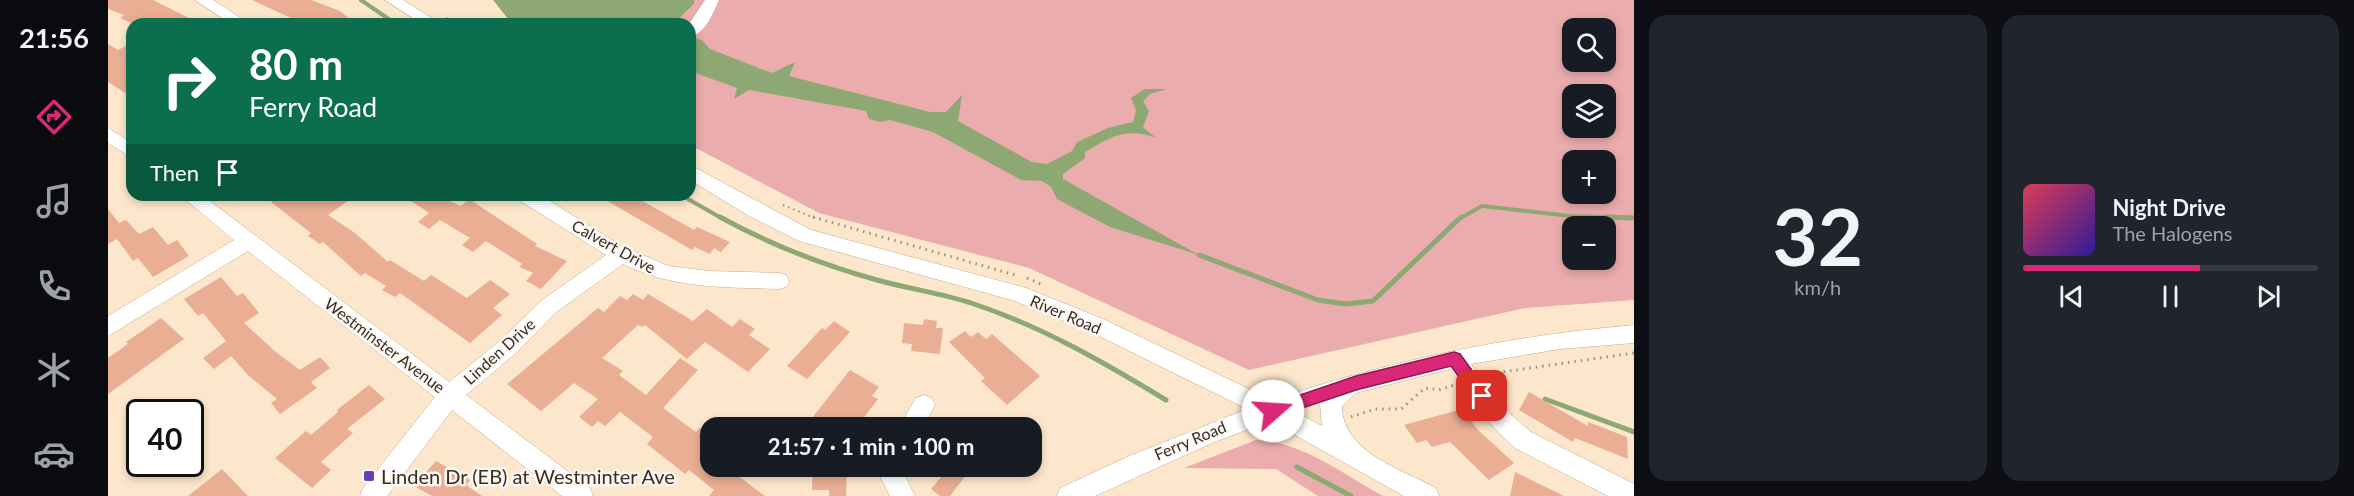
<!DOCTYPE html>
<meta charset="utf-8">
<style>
:root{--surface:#171b24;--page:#20242c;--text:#f1f3f6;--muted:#9ea1a6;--line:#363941;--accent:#db2777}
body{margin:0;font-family:Lato,sans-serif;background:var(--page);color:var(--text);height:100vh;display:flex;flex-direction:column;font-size:22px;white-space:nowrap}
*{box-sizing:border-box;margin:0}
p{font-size:20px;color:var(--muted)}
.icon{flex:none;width:33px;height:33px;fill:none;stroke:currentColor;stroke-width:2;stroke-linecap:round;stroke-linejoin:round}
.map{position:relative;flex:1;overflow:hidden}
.drawer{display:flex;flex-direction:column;gap:15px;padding:15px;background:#0d0f14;width:720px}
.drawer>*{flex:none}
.hud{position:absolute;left:18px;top:18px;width:570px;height:183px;border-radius:18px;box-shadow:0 3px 9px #0003;background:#0b6e4f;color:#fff;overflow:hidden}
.controls{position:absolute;left:1454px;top:18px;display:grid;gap:12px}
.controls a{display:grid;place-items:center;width:54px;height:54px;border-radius:12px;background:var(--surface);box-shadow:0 3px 9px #0003;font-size:30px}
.speed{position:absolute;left:18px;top:399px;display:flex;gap:12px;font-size:30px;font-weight:700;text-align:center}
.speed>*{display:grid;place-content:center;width:78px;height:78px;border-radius:50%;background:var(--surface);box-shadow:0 3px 9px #0003;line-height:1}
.speed .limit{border:3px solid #111;border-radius:9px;background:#fff;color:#111}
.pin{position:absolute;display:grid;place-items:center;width:51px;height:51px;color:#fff;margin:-26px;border-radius:12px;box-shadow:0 3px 9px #0006}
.me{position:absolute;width:66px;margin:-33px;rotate:71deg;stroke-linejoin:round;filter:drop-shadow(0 0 4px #0008)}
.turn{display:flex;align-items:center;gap:21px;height:126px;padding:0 24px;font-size:27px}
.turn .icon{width:78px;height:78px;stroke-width:2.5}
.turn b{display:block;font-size:42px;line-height:51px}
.then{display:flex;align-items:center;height:57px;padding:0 24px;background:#0003;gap:12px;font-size:22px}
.drawer .widget{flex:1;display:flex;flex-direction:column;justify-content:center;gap:9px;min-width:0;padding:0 21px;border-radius:18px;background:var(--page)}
.drawer .dial{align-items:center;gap:0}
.dial b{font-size:78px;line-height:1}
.song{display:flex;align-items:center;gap:18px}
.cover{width:72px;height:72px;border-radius:9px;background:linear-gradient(135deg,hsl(350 70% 55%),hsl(250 70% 35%))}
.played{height:6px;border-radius:3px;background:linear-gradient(90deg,var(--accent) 60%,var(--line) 60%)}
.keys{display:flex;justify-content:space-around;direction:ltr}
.drawer .tiles{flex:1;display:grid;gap:15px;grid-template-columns:repeat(2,1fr)}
.trip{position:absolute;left:592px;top:417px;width:342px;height:60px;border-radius:18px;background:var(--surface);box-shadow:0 3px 9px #0003;font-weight:700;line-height:60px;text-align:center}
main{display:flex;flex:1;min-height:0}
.tab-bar{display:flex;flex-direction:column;width:108px;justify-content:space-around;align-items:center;background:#090b0e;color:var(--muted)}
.tab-bar .icon{width:42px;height:42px}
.tab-bar .selected{color:var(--accent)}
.tab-bar b{font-size:27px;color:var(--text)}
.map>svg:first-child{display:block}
</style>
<main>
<nav class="tab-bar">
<b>21:56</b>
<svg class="icon selected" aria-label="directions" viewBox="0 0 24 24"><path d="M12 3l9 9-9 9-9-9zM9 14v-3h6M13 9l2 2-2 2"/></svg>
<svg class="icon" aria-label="music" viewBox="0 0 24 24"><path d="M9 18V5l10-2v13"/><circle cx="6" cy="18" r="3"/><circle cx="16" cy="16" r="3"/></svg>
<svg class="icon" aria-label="phone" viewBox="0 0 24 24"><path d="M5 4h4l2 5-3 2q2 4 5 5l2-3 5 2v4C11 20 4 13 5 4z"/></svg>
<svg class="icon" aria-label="climate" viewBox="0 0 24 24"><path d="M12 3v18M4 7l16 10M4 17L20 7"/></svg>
<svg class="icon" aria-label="car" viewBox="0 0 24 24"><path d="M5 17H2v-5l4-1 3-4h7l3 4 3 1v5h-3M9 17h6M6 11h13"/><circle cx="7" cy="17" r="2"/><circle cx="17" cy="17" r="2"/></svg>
</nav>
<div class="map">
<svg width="1526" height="496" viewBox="0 0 1526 496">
<rect width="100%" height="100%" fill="#fde7cc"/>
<!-- green -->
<g fill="#eaacad" fill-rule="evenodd">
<path d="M586,0h940v300l-109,8 -276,62 -220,-102 -210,-55 -129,-68v-121h-17l21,-20zM1464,28h33v34h-33zM1464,94h33v34h-33zM1464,160h33v34h-33zM1464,226h33v34h-33z"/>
<path d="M1148,440c45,1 88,35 127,56h-65l-42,-27 -92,-1z"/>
</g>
<!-- water -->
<g fill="#8ea873">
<polygon points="385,0 586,0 586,4 565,24 404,24"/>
<path d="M582,37l12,3 8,9 62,24 23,-11 -6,14 141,36h16l16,-17 -4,26 74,41 15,2 25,-13 5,-9 31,-14 25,-6 3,-12 -5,-12 14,-9h22l-17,5 -7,7 6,10 -6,16 13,11c-30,-11 -45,-1 -71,14v6l-22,16v5l136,76 -89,-28 -53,-28 -6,-12 -9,-6 -21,-1 -88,-48 -43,-12 -10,2 -11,-3 -3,-8 -117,-21 -15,9 3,-11 -47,-17z"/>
</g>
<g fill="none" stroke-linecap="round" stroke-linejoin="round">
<!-- stream-far1 -->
<g stroke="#8ea873" stroke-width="4">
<polyline points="253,0 288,24"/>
<polyline points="573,195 615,219"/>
<polyline points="1351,219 1374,206 1462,216 1526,218"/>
</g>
<!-- stream -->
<g stroke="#8ea873" stroke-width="5">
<path d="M612,217c49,27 103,48 157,63 32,9 65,13 97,24 69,23 131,59 192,96"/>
<polyline points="1498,217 1526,218"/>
<polyline points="1091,255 1210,300 1238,304 1265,301 1353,217"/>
<polyline points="1437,399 1526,432"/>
<polyline points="1189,467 1243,496"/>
</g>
</g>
<!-- building -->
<g fill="#e9ae93">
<polygon points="0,0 45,0 93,24 25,24 12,18 16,15 0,9"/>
<polygon points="144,0 203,0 232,11 242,19 231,24 204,24 198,19 183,18"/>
<polygon points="24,43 24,97 0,82 0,44 10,50"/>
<polygon points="175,195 248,195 220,215 247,233 280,262 282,260 316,281 323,275 359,298 382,280 402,294 385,308 394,315 362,343 292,293 287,297 274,290 278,286 257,273 253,276 215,242 212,244 200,236 203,233 163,202"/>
<polygon points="294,195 328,195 353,206 361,199 429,244 427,246 459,261 433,289 418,281 425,273 411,267 414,264 378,241 365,252 354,245 362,238 332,220 321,229 310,222 321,213"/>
<polygon points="489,195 524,195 586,230 589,227 622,242 613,252 606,248 602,254 587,247 584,250"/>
<polygon points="0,209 11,223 18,220 31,234 45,227 60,245 69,240 81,256 45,277 30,258 25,261 9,239 0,244"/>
<polygon points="113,277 129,296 135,293 151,313 136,323 169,353 192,370 212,357 222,368 203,382 209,388 172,414 163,403 169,399 141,376 123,356 106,369 95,358 118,341 95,313 90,316 76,299"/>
<polygon points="525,294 535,300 540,294 585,321 599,309 624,327 632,319 647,329 641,335 662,349 640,372 597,342 579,359 537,325 534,327 530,325 494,358 515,371 511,375 538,395 572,358 590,370 555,408 588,432 592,428 603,437 603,466 617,466 657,496 601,496 606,490 581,470 577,474 539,444 545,437 512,412 497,426 490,421 484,427 471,417 490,399 466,383 433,411 399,384 490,308 496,312 512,296 519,300"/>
<polygon points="53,318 76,339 0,394 0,358 20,344 18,342"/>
<polygon points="816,319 829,321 828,328 835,328 832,354 803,351 804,344 794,343 796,323 815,325"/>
<polygon points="726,321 742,332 699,379 679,366 714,328 717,330"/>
<polygon points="857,331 863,337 870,332 878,339 884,334 932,376 899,405 873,381 877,378 841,342"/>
<polygon points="742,370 771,387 764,396 770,399 754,420 747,428 696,428"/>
<polygon points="261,385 277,399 239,429 245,433 213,462 223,470 204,488 167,458 198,431 203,435 230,412 229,410"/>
<polygon points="1421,392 1480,426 1480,422 1519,437 1520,459 1467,438 1465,442 1411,410"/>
<polygon points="1354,409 1370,430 1406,463 1381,480 1342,442 1324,447 1318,440 1309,443 1296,425"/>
<polygon points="328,461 362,480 358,485 374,496 324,496 306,486"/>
<polygon points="705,466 739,466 738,496 721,496 721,490 704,490"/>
<polygon points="823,466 865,466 842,496 832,496 823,489 835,475"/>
<polygon points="114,469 140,496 80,496"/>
<polygon points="1407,472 1456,496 1402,496"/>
</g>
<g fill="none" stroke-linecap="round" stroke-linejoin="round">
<defs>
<g id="minor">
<polygon points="87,0 105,0 142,24 123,24"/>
<polygon points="277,0 295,0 333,24 314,24"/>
<path d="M597,0h14c-6,13 -13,33 -29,37l-1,-13z"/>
<polygon points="0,128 24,143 24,158 0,143"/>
<path d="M582,165l121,65 215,58 77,31 169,81c121,-40 236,-64 362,-75v18l-74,6 -89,15 39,50 21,18 103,52v12h-26l-93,-48 -21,-20 -44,-59 -94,24 -14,13c0,46 59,63 94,82l3,8h-35l-134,-75 -58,22 -117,53h-38l3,-8 67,-31 120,-48 -158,-78 -74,-30 -216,-60 -50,-25 -59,-36zM1212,404l2,22 -26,-14z"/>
<path d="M72,195h22l247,187 51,-41 41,-40 65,-46 -87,-55 -2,-5h23l80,50 48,21 41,5 70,2 7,2 3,6 -3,6 -7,2c-55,-2 -105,0 -156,-25l-68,49 -39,40 -50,42 124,93 3,8h-31l-110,-86 -65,86h-27l3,-8 72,-91 -187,-146 -140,85v-20l126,-76z"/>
<polygon points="816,395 824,398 827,405 814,428 790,428 808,398"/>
<polygon points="771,466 795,466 795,472 807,496 782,496 771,474"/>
</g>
</defs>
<!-- minor casing -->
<use href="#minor" stroke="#c0ac92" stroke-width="1"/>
<!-- path-far1 -->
<g stroke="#9d8e7b" stroke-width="2" stroke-dasharray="1.5 4" stroke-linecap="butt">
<polyline points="338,18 350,24"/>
<polyline points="582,154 590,159"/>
<polyline points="675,205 709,219"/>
</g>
<!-- path -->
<g stroke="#9d8e7b" stroke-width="3" stroke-dasharray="1.5 5" stroke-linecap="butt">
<polyline points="705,217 907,275"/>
<polyline points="919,278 935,285"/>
<polyline points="1385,379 1394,372 1526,353"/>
<polyline points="1243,417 1267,409 1293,409 1317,388 1331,390 1346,385"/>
</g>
<!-- minor -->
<use href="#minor" fill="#fff" fill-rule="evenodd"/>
</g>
<!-- route -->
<polygon fill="#db2777" stroke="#8e194d" stroke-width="1.5" points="1346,352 1352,354 1379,391 1381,396 1379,401 1368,401 1343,366 1248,390 1165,418 1160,416 1157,411 1160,406 1248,376"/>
<!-- markers -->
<rect fill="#663eb6" stroke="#fcf7f2" stroke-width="2" x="255" y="470" width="12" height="12" rx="3"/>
<g text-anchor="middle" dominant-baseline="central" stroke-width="5" stroke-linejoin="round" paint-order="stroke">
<!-- street labels -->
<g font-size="16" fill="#372f24" stroke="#fcf7f2">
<text transform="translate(506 246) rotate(29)">Calvert Drive</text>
<text transform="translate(958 314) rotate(23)">River Road</text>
<text transform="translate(277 345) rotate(37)">Westminster Avenue</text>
<text transform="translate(391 351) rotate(-42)">Linden Drive</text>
<text transform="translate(1082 440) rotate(-23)">Ferry Road</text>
</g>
<!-- near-poi labels -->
<g font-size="20" fill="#372f24" stroke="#fcf7f2" text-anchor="start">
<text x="273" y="476">Linden Dr (EB) at Westminter Ave</text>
</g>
</g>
</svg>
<div class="controls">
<a><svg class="icon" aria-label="search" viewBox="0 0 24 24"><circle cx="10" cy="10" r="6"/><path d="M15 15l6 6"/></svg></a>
<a><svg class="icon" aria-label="layers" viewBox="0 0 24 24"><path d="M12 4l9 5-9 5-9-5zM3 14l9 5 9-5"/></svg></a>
<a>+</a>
<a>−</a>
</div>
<div class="speed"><div class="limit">40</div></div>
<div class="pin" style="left:1374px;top:396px;background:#d93025"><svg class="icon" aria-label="arrive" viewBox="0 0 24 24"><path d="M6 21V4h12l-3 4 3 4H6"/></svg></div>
<svg class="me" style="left:1165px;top:411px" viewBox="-20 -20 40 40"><circle r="19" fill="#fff"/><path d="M0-13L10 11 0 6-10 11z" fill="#db2777"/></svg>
<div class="trip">21:57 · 1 min · 100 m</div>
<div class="hud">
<div class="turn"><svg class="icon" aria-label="right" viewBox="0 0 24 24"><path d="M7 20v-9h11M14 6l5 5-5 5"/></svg><div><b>80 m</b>Ferry Road</div></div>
<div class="then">Then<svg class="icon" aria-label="arrive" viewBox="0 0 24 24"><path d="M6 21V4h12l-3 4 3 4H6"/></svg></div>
</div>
</div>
<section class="drawer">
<div class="tiles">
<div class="widget dial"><b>32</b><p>km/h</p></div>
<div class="widget">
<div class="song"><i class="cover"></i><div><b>Night Drive</b><p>The Halogens</p></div></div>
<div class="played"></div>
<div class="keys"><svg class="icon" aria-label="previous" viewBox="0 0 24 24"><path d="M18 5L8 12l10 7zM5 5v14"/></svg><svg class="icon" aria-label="pause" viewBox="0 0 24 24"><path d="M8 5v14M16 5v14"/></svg><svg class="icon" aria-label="next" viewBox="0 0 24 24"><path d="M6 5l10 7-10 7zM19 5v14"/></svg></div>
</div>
</div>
</section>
</main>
